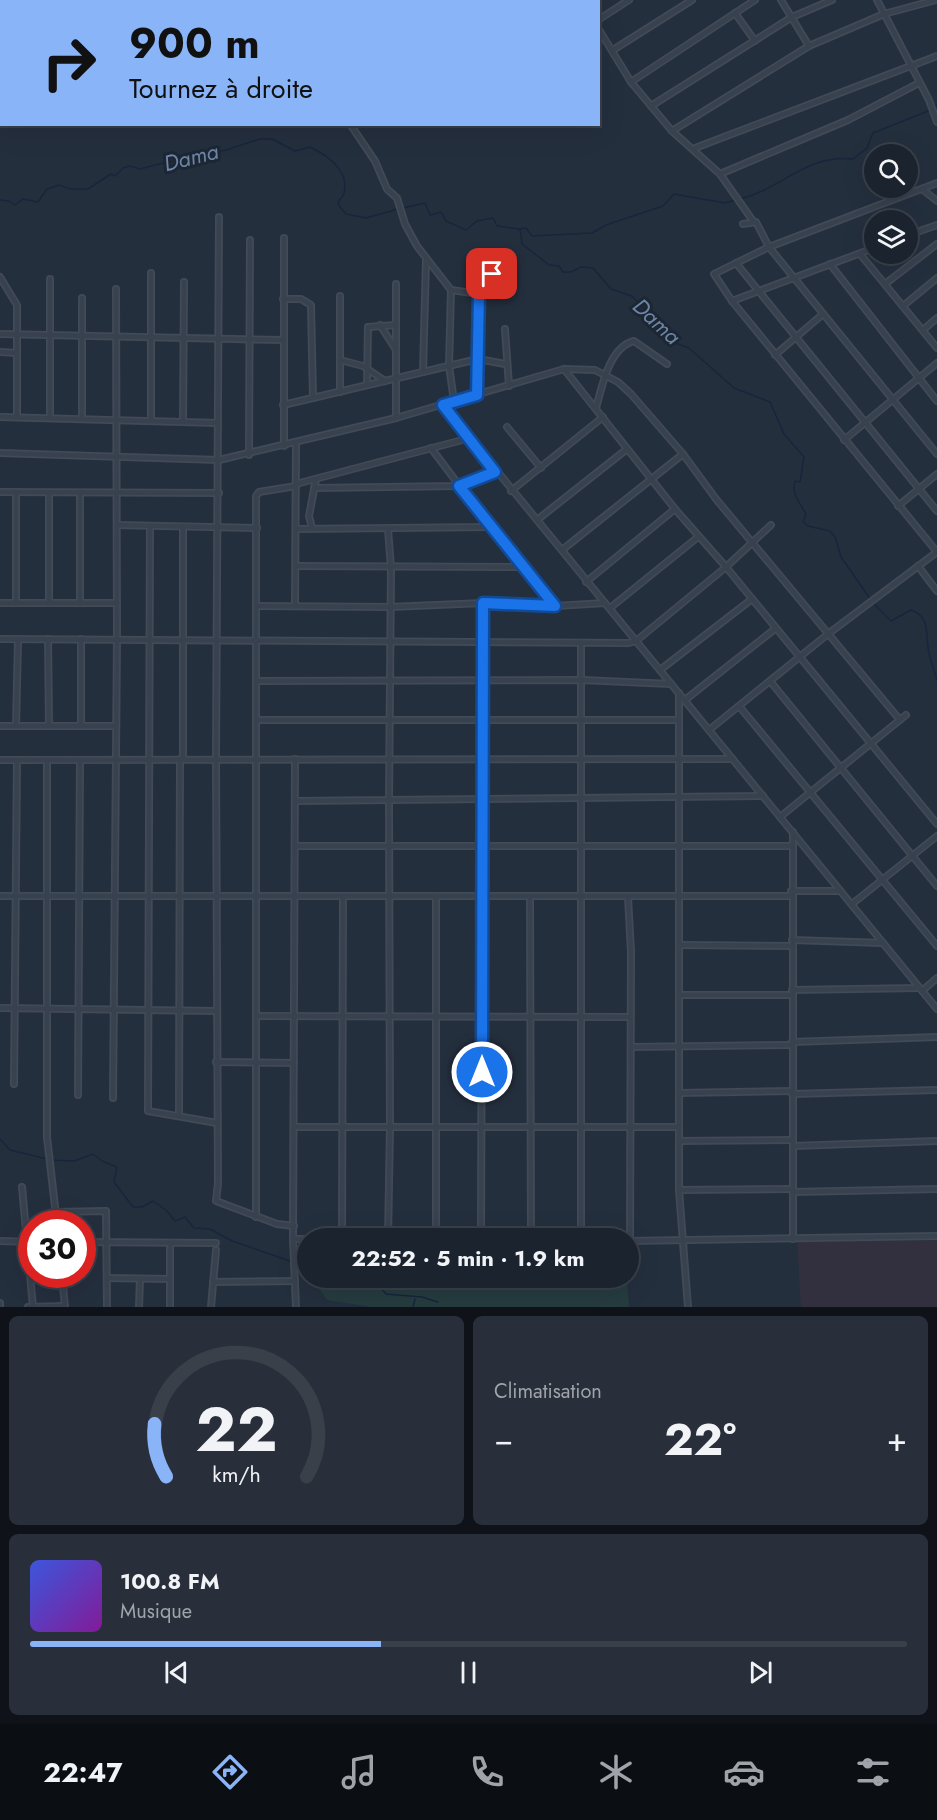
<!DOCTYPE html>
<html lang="fr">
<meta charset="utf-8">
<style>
:root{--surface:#1b232e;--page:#282f3a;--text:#f1f3f6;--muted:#a0a4aa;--line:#39404a;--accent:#8ab4f8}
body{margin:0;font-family:Jost,sans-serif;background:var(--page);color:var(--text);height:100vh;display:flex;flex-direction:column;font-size:22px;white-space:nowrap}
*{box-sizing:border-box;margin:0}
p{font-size:20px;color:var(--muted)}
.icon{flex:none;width:33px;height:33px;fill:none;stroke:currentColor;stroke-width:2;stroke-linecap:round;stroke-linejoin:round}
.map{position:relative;height:1307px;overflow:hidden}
.panel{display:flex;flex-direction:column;gap:9px;padding:9px;background:#0f1319;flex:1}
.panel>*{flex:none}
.guide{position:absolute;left:0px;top:0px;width:600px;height:126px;box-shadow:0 6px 24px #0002,0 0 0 2px var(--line);background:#8ab4f8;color:#111;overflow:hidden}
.tools{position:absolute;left:864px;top:144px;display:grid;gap:12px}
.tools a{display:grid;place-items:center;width:54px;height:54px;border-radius:50%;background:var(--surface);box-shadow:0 6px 24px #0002,0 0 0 2px var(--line);font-size:30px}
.speed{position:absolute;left:18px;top:1210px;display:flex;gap:12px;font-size:30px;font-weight:700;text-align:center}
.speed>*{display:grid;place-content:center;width:78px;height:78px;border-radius:50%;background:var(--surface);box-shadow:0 6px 24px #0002,0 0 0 2px var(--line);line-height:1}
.speed .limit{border:9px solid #d22;background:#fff;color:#111}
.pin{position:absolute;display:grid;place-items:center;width:51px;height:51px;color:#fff;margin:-26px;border-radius:12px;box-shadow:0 3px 9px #0006}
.me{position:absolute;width:66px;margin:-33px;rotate:0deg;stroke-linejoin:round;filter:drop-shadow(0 0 4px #0008)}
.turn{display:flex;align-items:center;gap:21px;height:126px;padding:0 30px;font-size:27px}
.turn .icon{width:78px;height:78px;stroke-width:2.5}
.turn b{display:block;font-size:42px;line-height:51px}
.big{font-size:45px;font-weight:700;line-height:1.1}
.panel .widget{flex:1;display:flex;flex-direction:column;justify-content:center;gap:9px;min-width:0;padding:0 21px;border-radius:9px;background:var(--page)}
.panel .dial{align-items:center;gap:0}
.dial svg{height:156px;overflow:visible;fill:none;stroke:var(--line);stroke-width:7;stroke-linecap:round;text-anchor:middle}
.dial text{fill:var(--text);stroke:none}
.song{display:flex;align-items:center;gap:18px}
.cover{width:72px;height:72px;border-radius:9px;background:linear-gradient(135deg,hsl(230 70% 55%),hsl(290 70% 35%))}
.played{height:6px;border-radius:3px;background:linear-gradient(90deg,var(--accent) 40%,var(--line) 40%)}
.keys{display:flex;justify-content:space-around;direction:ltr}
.heat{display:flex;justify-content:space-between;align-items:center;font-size:33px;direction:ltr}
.panel .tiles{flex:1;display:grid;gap:9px;grid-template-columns:1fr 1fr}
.widget:last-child{grid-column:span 2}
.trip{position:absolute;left:297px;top:1228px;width:342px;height:60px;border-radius:30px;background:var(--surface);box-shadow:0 6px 24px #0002,0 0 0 2px var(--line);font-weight:700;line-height:60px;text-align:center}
.menu{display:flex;height:96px;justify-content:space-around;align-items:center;background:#0b0e12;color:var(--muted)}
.menu .icon{width:42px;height:42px}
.menu .selected{color:var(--accent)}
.menu b{font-size:27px;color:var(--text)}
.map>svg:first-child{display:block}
</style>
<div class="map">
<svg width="937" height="1307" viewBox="0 0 937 1307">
<rect width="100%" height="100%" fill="#242f3e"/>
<!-- medical -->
<polygon fill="#32303f" points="937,1240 937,1307 801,1307 797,1242"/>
<!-- green -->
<polygon fill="#263c3f" points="307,1249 308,1278 627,1280 629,1307 371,1307 327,1300 317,1286 300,1276 299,1256"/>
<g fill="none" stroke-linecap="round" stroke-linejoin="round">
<!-- stream -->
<g stroke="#17263c" stroke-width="1.5">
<path d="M740,199c42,-10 66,-45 113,-40l14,-11 6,-15 55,-22 9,-6"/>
<path d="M0,200l9,1 6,4 8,-6 15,3 9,-13 12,-4 11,4h18l23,-15 4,2 8,-8 7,-2 10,3 27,-7 25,-2 7,-5 27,-5 34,-11h12l23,12 15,-4c17,8 40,24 34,46 -2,8 -4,2 -6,11l8,10 20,4 32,-9"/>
<path d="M403,208l22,-5 5,12 11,-3 5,9 20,9 11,-9 16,-3 4,8 23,3 2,15 27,21 10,1 4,6h8l10,-5 12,1 18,21 21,7 43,47 14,5 45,40 36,14 14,32 20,23 -4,25 -5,-1c-4,13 5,22 11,33l-3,8 5,4 22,5 5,6 6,20 30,43"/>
<polyline points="518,229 526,228 532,236 592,233 606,225 663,206 674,194 725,203 735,200"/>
<path d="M874,604l17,17 20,-11c18,6 15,21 17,37 1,11 6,22 9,33"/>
<polyline points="0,1139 10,1150 47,1159"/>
<polyline points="52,1160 74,1161 93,1154 102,1161 117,1167 114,1182 133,1207 142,1207 153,1201 167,1211 175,1221 185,1217 194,1228 210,1229 232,1241 290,1261"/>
<polyline points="297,1261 308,1260"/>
<polyline points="362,1278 377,1283 386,1294 422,1297 438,1302"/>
<polyline points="413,1307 415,1299"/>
</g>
<defs>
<g id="minor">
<polyline points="128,0 130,2"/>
<polyline points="582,0 583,2"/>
<polyline points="781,0 809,46"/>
<polyline points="877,0 929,100 937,122"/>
<polyline points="87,2 89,0"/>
<polyline points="735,13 755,41"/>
<polyline points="598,20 629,0"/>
<polyline points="598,28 631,82 672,131 720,174 753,221"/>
<polyline points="613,50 692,0"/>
<polyline points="0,68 2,68"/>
<polyline points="631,82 755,0"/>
<polyline points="651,106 792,17 832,0"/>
<polyline points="350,124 375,161 387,189 397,198 405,224 417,246 451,290 479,294"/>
<polyline points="672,131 809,46 884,14 936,0"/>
<polyline points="695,148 937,56"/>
<polyline points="720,174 848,120 919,83"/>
<polyline points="937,183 769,247 714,274 732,301 937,552"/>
<polyline points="922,189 937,201"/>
<polyline points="219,217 216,759 218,1183 216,1201 277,1224 294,1226"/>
<polyline points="743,224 756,222 769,247 937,454"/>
<polyline points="908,235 937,225"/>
<polyline points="284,238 284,446"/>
<polyline points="860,254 937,348"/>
<polyline points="736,263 937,511"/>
<polyline points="830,264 937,401"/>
<polyline points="151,273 151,420"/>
<polyline points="0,277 17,305 17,417"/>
<polyline points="50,279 50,416"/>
<polyline points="396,284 396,418"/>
<polyline points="885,284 937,244"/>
<polyline points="451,290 449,366 454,401"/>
<polyline points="82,298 82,418"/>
<polyline points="283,299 301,299 311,305 313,398"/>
<polyline points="732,301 874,248"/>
<polyline points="903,306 937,278"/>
<polyline points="380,325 395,348"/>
<polyline points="505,329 509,386"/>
<polyline points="923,330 937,318"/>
<polyline points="0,334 283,340"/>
<polyline points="0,352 17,353"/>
<polyline points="775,355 823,314"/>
<polyline points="340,360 363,366 385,381"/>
<polyline points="564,369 675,509 726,567 937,824"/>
<polyline points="423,372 426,259"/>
<polyline points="367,385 368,327 396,325"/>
<polyline points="340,392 340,296"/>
<polyline points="477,395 479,294 492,274"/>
<polyline points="283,405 478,359 505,364"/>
<polyline points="443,405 937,1009"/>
<path d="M596,408c6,-21 13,-61 38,-67l33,23"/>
<polyline points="0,417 218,423"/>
<polyline points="183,421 184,282"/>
<polyline points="507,427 541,468"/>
<polyline points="844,440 937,363"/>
<polyline points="431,448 521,567 555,606"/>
<polyline points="0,453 219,460 396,418 564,369 595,370 618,382 631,394 683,454 716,499 900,720"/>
<polyline points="249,455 250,240"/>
<polyline points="296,484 470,438"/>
<polyline points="314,488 459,486 495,472"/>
<polyline points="511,491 603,417"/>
<polyline points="0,492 219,493"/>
<polyline points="80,493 80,603"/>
<polyline points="898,506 937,474"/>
<polyline points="537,520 627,449"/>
<polyline points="117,525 257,528"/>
<polyline points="150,526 148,1111 217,1123"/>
<polyline points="312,528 309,516 316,479"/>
<polyline points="296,529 491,527"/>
<polyline points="562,550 683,454"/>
<polyline points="296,566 521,567"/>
<polyline points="918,566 937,591"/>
<polyline points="586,582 675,509"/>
<polyline points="0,603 117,603"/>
<polyline points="16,603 16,492"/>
<polyline points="49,603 49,493"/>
<polyline points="295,605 296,443"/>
<polyline points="256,606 390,607 483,603 555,606 605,603"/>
<polyline points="610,608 698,537"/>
<polyline points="0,639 629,643 636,641 726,567 771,525"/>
<polyline points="48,639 49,726"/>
<polyline points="81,639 81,726"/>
<polyline points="660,670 752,599"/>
<polyline points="257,681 582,680 671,684"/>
<polyline points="770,681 937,886"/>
<polyline points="679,693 679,1190 688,1307"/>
<polyline points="685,700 776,628"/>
<polyline points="739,706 937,946"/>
<polyline points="256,720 679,720"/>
<polyline points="0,726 116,726"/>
<polyline points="16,726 18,639"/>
<polyline points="709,730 828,634 937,552"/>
<polyline points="183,759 183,527"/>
<polyline points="295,759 293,1239 296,1307"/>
<polyline points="0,760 732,759"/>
<polyline points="47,760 47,1137 57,1224"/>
<polyline points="295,801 389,800 391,568 388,529"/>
<polyline points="780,817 906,715"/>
<polyline points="793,832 793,1239"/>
<polyline points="295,846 791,846"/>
<polyline points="791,891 840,891"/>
<polyline points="0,896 791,896"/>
<polyline points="530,897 531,1239"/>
<polyline points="628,897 631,952 630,1241"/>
<polyline points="852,904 937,836"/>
<polyline points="792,940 883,943"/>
<polyline points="679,945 792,946"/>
<polyline points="792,990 919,988"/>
<polyline points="922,991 937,978"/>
<polyline points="679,995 792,995"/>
<polyline points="0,1008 216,1011"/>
<polyline points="257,1016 630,1017"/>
<polyline points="792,1042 937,1037"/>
<polyline points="631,1047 792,1045"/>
<polyline points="216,1062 294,1063"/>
<polyline points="14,1084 17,760"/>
<polyline points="679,1093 792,1091"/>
<polyline points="792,1094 937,1090"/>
<polyline points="78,1095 80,760"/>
<polyline points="113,1098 117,640 116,289"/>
<polyline points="179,1116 180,759"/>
<polyline points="294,1127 679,1127"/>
<polyline points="679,1141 793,1140"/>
<polyline points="793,1146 937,1141"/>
<polyline points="22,1187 33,1307"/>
<polyline points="679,1190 793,1189"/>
<polyline points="793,1192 937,1189"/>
<polyline points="56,1212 106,1211 107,1307"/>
<polyline points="256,1217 256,496 259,492 296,486"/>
<polyline points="293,1239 308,1239"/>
<polyline points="342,1239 343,896"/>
<polyline points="388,1239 390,1127 389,800 763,796"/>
<polyline points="436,1239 436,896"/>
<polyline points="481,1239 483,603"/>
<polyline points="581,1239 581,643"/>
<polyline points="0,1241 32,1242"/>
<polyline points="628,1241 937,1236"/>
<polyline points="82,1242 216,1243"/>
<polyline points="170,1243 170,1307"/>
<polyline points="62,1275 65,1307"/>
<polyline points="107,1278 170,1279"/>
<polyline points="213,1282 295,1281"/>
<polyline points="0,1303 0,1307"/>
<polyline points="28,1307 65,1306"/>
<polyline points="139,1307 140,1279"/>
<polyline points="211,1307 216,1250"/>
</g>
</defs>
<!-- minor casing -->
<use href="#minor" stroke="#414a57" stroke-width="8"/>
<!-- minor -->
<use href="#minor" stroke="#38414e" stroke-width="4.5"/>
</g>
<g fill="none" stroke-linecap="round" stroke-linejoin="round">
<defs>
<polyline id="route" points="482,1072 483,603 555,606 459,486 495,472 443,405 477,395 479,294 492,274"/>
</defs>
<!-- route casing -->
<use href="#route" stroke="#114b97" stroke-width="15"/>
<!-- route -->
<use href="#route" stroke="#1a73e8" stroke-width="10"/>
</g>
<g text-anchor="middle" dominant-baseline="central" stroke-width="6" stroke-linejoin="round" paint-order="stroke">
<!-- water labels -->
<g font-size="22" font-style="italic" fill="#6d86a8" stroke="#1d2633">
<text transform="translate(191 157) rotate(-14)">Dama</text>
<text transform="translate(657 321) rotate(43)">Dama</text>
</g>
</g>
</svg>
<div class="tools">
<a><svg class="icon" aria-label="search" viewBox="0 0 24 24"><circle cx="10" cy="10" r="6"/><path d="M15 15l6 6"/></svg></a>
<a><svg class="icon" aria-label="layers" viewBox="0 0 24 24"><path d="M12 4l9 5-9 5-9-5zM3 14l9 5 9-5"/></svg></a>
</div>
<div class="speed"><div class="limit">30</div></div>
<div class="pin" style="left:492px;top:274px;background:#d93025"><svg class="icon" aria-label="arrive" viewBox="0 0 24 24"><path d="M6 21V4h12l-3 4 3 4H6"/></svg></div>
<svg class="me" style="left:482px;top:1072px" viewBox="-20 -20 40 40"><circle r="17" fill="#1a73e8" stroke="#fff" stroke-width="3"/><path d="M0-11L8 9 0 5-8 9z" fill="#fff"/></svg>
<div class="trip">22:52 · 5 min · 1.9 km</div>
<div class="guide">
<div class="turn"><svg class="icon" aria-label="right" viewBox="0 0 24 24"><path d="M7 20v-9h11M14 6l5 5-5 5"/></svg><div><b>900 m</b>Tournez à droite</div></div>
</div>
</div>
<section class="panel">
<div class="tiles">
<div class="widget dial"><svg viewBox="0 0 100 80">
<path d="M14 69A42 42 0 1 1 86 69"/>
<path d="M14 69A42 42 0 0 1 8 42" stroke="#8ab4f8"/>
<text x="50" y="56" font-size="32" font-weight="700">22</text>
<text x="50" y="72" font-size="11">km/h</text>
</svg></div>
<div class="widget"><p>Climatisation</p>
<div class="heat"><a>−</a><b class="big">22°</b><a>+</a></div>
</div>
<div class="widget">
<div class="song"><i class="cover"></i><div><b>100.8 FM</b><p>Musique</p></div></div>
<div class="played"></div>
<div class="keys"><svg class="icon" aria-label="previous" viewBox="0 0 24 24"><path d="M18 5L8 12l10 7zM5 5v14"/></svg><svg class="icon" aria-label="pause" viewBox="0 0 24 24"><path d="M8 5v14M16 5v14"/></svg><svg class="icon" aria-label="next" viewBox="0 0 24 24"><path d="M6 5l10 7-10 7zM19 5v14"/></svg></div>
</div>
</div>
</section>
<nav class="menu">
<b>22:47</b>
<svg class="icon selected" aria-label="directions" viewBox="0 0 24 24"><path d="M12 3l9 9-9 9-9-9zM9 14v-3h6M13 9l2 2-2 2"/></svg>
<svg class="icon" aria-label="music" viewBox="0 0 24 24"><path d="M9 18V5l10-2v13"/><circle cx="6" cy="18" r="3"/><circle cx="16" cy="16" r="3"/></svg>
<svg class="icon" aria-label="phone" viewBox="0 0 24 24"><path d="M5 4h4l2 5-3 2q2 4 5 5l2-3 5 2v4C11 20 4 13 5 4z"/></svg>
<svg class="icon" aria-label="climate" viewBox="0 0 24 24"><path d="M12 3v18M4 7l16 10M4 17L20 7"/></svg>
<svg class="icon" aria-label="car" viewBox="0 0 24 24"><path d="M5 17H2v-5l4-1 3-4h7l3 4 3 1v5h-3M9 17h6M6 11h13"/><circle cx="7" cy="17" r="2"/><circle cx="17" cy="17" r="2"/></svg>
<svg class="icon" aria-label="filters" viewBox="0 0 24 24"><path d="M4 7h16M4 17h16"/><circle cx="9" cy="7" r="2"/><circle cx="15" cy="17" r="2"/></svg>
</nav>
